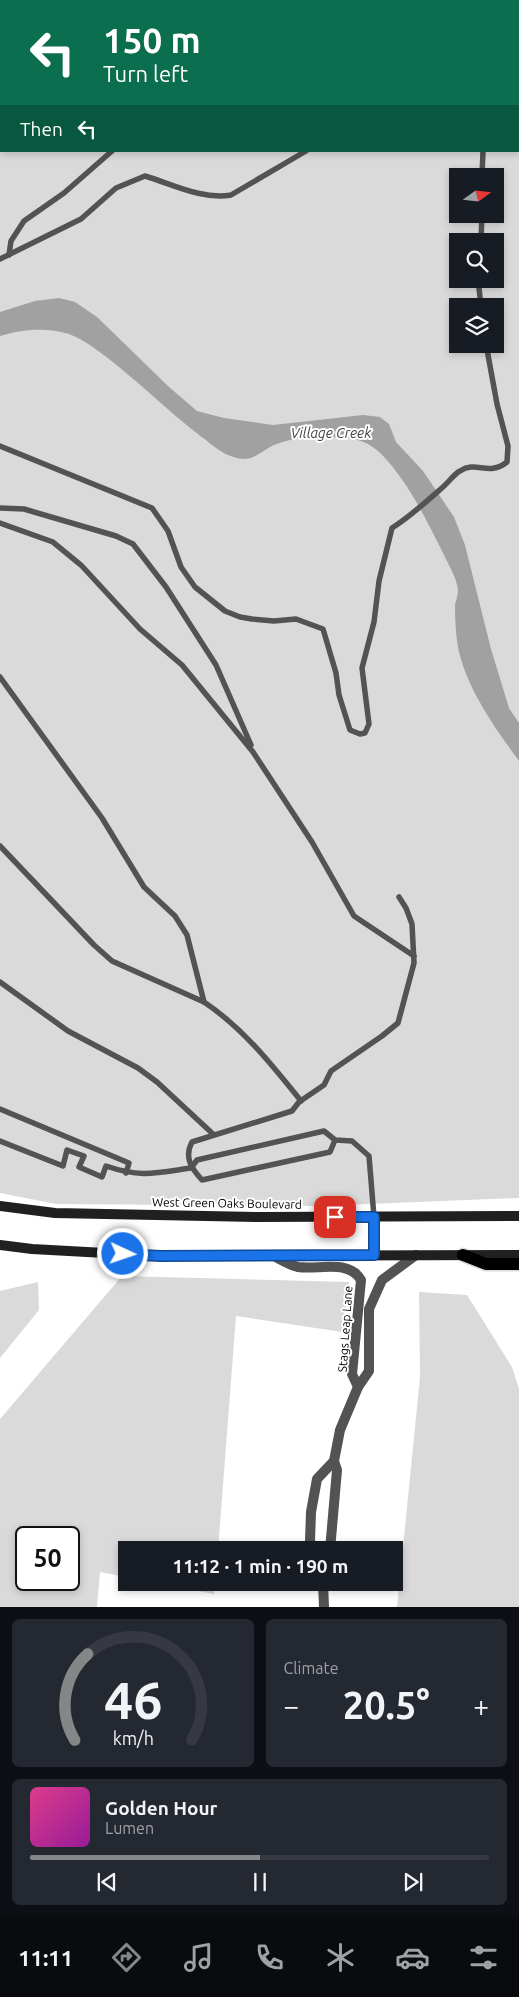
<!DOCTYPE html>
<meta charset="utf-8">
<style>
:root{--surface:#171b24;--page:#242831;--text:#f1f3f6;--muted:#9ea1a6;--line:#363941;--accent:#858687}
body{margin:0;font-family:Ubuntu,sans-serif;background:var(--page);color:var(--text);height:100vh;display:flex;flex-direction:column;font-size:19px;white-space:nowrap}
*{box-sizing:border-box;margin:0}
p{font-size:16px;color:var(--muted)}
.icon{flex:none;width:28px;height:28px;fill:none;stroke:currentColor;stroke-width:2;stroke-linecap:round;stroke-linejoin:round}
.map{position:relative;height:1607px;overflow:hidden}
.panel{display:flex;flex-direction:column;gap:12px;padding:12px;background:#0d0f14;flex:1}
.panel>*{flex:none}
.banner{position:absolute;left:0px;top:0px;width:520px;height:152px;box-shadow:0 2px 8px #0003;background:#0b6e4f;color:#fff;overflow:hidden}
.needle{width:32px;rotate:75deg}
.controls{position:absolute;left:449px;top:168px;display:grid;gap:10px}
.controls a{display:grid;place-items:center;width:55px;height:55px;border-radius:0px;background:var(--surface);box-shadow:0 2px 8px #0003;font-size:25px}
.speed{position:absolute;left:15px;top:1526px;display:flex;gap:10px;font-size:25px;font-weight:700;text-align:center}
.speed>*{display:grid;place-content:center;width:65px;height:65px;border-radius:50%;background:var(--surface);box-shadow:0 2px 8px #0003;line-height:1}
.speed .limit{border:2px solid #111;border-radius:8px;background:#fff;color:#111}
.pin{position:absolute;display:grid;place-items:center;width:42px;height:42px;color:#fff;margin:-21px;border-radius:10px;box-shadow:0 2px 8px #0006}
.me{position:absolute;width:55px;margin:-28px;rotate:93deg;stroke-linejoin:round;filter:drop-shadow(0 0 4px #0008)}
.turn{display:flex;align-items:center;gap:18px;height:105px;padding:0 20px;font-size:22px}
.turn .icon{width:65px;height:65px;stroke-width:2.5}
.turn b{display:block;font-size:35px;line-height:42px}
.then{display:flex;align-items:center;height:48px;padding:0 20px;background:#0003;gap:10px;font-size:19px}
.big{font-size:38px;font-weight:700;line-height:1.1}
.panel .tile{flex:1;display:flex;flex-direction:column;justify-content:center;gap:8px;min-width:0;padding:0 18px;border-radius:8px;background:var(--page)}
.panel .dial{align-items:center;gap:0}
.dial svg{height:130px;overflow:visible;fill:none;stroke:var(--line);stroke-width:7;stroke-linecap:round;text-anchor:middle}
.dial text{fill:var(--text);stroke:none}
.song{display:flex;align-items:center;gap:15px}
.cover{width:60px;height:60px;border-radius:8px;background:linear-gradient(135deg,hsl(330 70% 55%),hsl(300 70% 35%))}
.played{height:5px;border-radius:2px;background:linear-gradient(90deg,var(--accent) 50%,var(--line) 50%)}
.keys{display:flex;justify-content:space-around;direction:ltr}
.heat{display:flex;justify-content:space-between;align-items:center;font-size:28px;direction:ltr}
.panel .tiles{flex:1;display:grid;gap:12px;grid-template-columns:1fr 1fr}
.tile:last-child{grid-column:span 2}
.trip{position:absolute;left:118px;top:1541px;width:285px;height:50px;border-radius:0px;background:var(--surface);box-shadow:0 2px 8px #0003;font-weight:700;line-height:50px;text-align:center}
.tabs{display:flex;height:80px;justify-content:space-around;align-items:center;background:#090b0e;color:var(--muted)}
.tabs .icon{width:35px;height:35px}
.tabs .active{color:var(--accent)}
.tabs b{font-size:22px;color:var(--text)}
.map>svg:first-child{display:block}
</style>
<div class="map">
<svg width="519" height="1607" viewBox="0 0 519 1607">
<rect width="100%" height="100%" fill="#fff"/>
<!-- green -->
<g fill="#dadada" fill-rule="evenodd">
<path d="M0,0h519v1198l-201,8 -262,-2 -56,-11zM1,1h518v150h-518zM458,176h37v38h-37zM458,241h37v38h-37zM458,306h37v38h-37z"/>
<path d="M122,1276l227,6 -7,50 -106,-16 -18,234h-92v27l-26,-5 -3,35h-97v-188zM26,1538h43v42h-43z"/>
<polygon points="38,1282 39,1310 0,1358 0,1291"/>
<polygon points="419,1292 467,1295 512,1367 519,1389 519,1607 397,1607 420,1377"/>
<polygon points="154,1583 215,1583 214,1594"/>
</g>
<!-- water -->
<path fill="#a1a1a1" d="M59,298l16,4 22,15 72,70 28,24 27,7 49,7 90,-10 17,2 9,7 7,18 27,29 31,46 11,28 26,104 18,59 10,15v38c-24,-33 -50,-69 -60,-109 -3,-14 -4,-32 -4,-47 1,-5 3,-10 3,-15 -1,-12 -10,-26 -15,-37 -15,-30 -30,-61 -51,-87 -23,-29 -38,-29 -72,-29 -16,0 -31,2 -46,8 -18,9 -23,20 -46,10 -10,-4 -20,-14 -29,-20 -31,-24 -59,-52 -90,-76 -12,-9 -26,-20 -40,-25 -21,-7 -48,-5 -69,2v-24l35,-11z"/>
<g fill="none" stroke-linecap="round" stroke-linejoin="round">
<defs>
<polyline id="primary" points="463,1255 486,1264 519,1264"/>
</defs>
<!-- primary casing -->
<use href="#primary" stroke="#dbdbdb" stroke-width="15"/>
<!-- lane -->
<g stroke="#535353" stroke-width="5.5">
<polyline points="17,1 18,0"/>
<polyline points="251,1 251,0"/>
<polyline points="401,1 402,0"/>
<polyline points="490,1 490,0"/>
<polyline points="0,21 1,20"/>
<polyline points="482,176 483,151"/>
<polyline points="481,241 482,214"/>
<polyline points="9,255 11,241 24,221 64,193 112,151"/>
<path d="M0,259l81,-40 35,-31 29,-12c27,8 57,24 86,19l75,-44"/>
<polyline points="478,279 481,306"/>
<path d="M0,446l152,62 16,23 13,36 14,20 30,24 15,6 12,2 22,2 22,-2 27,10 13,44 3,22 11,35 10,4 5,-1 4,-9 -7,-56 12,-46 5,-41 13,-53c19,-12 35,-27 51,-41 6,-5 11,-13 17,-16 17,-11 28,6 47,-9l1,-16 -11,-42 -11,-60"/>
<polyline points="0,508 24,509 116,536 133,544 166,587 216,665 251,745"/>
<polyline points="0,523 53,542 81,565 140,629 182,665 253,752 312,842 354,916 414,956"/>
<path d="M0,677l102,141 42,69 31,29 12,19 17,67c39,26 68,63 97,99"/>
<polyline points="0,846 94,945 112,961 204,1002"/>
<polyline points="0,982 68,1031 138,1068 157,1082 213,1134"/>
<polyline points="0,1109 129,1163 126,1173"/>
<path d="M335,1140l-5,12 -128,28c-11,-12 -18,-23 -10,-38l100,-31 7,-9 25,-17 7,-14 51,-35 16,-13 16,-60 -2,-39 -6,-16 -7,-11"/>
<path d="M0,1141l63,25 4,-16 17,6 -5,11 23,10 4,-11c35,12 50,7 85,2l6,-8 127,-29 11,9 17,1 17,15 5,61"/>
</g>
<!-- street -->
<g stroke="#535353" stroke-width="10">
<path d="M272,1255c8,4 17,10 26,12 21,3 51,-8 63,13l-9,94 6,13"/>
<polyline points="314,1550 310,1541 311,1512 317,1479 334,1461 340,1430 358,1387 369,1371 369,1309 382,1280 416,1255"/>
<polyline points="330,1550 337,1470 334,1461"/>
<polyline points="323,1582 324,1607"/>
</g>
<!-- secondary -->
<g stroke="#202020" stroke-width="10">
<polyline points="0,1206 55,1213 258,1217 519,1216"/>
<polyline points="374,1217 374,1255"/>
<polyline points="0,1245 32,1249 160,1256 519,1255"/>
</g>
<!-- primary -->
<use href="#primary" stroke="#000" stroke-width="12"/>
</g>
<g fill="none" stroke-linecap="round" stroke-linejoin="round">
<defs>
<polyline id="route" points="123,1254 160,1256 374,1255 374,1217 335,1217"/>
</defs>
<!-- route casing -->
<use href="#route" stroke="#114b97" stroke-width="12"/>
<!-- route -->
<use href="#route" stroke="#1a73e8" stroke-width="9"/>
</g>
<g text-anchor="middle" dominant-baseline="central" stroke-width="4" stroke-linejoin="round" paint-order="stroke">
<!-- street labels -->
<g font-size="12" fill="#000" stroke="#fff">
<text transform="translate(227 1203) rotate(1)">West Green Oaks Boulevard</text>
<text transform="translate(345 1329) rotate(-86)">Stags Leap Lane</text>
</g>
<!-- water labels -->
<g font-size="14" font-style="italic" fill="#424242" stroke="#fff">
<text x="331" y="433">Village Creek</text>
</g>
</g>
</svg>
<div class="controls">
<a><svg class="needle" viewBox="-14 -14 28 28"><path d="M0-13l5 13h-10z" fill="#e53935"/><path d="M0 13l5-13h-10z" fill="#9ea1a6"/></svg></a>
<a><svg class="icon" aria-label="search" viewBox="0 0 24 24"><circle cx="10" cy="10" r="6"/><path d="M15 15l6 6"/></svg></a>
<a><svg class="icon" aria-label="layers" viewBox="0 0 24 24"><path d="M12 4l9 5-9 5-9-5zM3 14l9 5 9-5"/></svg></a>
</div>
<div class="speed"><div class="limit">50</div></div>
<div class="pin" style="left:335px;top:1217px;background:#d93025"><svg class="icon" aria-label="arrive" viewBox="0 0 24 24"><path d="M6 21V4h12l-3 4 3 4H6"/></svg></div>
<svg class="me" style="left:123px;top:1254px" viewBox="-20 -20 40 40"><circle r="17" fill="#1a73e8" stroke="#fff" stroke-width="3"/><path d="M0-11L8 9 0 5-8 9z" fill="#fff"/></svg>
<div class="trip">11:12 · 1 min · 190 m</div>
<div class="banner">
<div class="turn"><svg class="icon" aria-label="left" viewBox="0 0 24 24"><path d="M17 20v-9H6M10 6l-5 5 5 5"/></svg><div><b>150 m</b>Turn left</div></div>
<div class="then">Then<svg class="icon" aria-label="left" viewBox="0 0 24 24"><path d="M17 20v-9H6M10 6l-5 5 5 5"/></svg></div>
</div>
</div>
<section class="panel">
<div class="tiles">
<div class="tile dial"><svg viewBox="0 0 100 80">
<path d="M14 69A42 42 0 1 1 86 69"/>
<path d="M14 69A42 42 0 0 1 22 16" stroke="#858687"/>
<text x="50" y="56" font-size="32" font-weight="700">46</text>
<text x="50" y="72" font-size="11">km/h</text>
</svg></div>
<div class="tile"><p>Climate</p>
<div class="heat"><a>−</a><b class="big">20.5°</b><a>+</a></div>
</div>
<div class="tile">
<div class="song"><i class="cover"></i><div><b>Golden Hour</b><p>Lumen</p></div></div>
<div class="played"></div>
<div class="keys"><svg class="icon" aria-label="previous" viewBox="0 0 24 24"><path d="M18 5L8 12l10 7zM5 5v14"/></svg><svg class="icon" aria-label="pause" viewBox="0 0 24 24"><path d="M8 5v14M16 5v14"/></svg><svg class="icon" aria-label="next" viewBox="0 0 24 24"><path d="M6 5l10 7-10 7zM19 5v14"/></svg></div>
</div>
</div>
</section>
<nav class="tabs">
<b>11:11</b>
<svg class="icon active" aria-label="directions" viewBox="0 0 24 24"><path d="M12 3l9 9-9 9-9-9zM9 14v-3h6M13 9l2 2-2 2"/></svg>
<svg class="icon" aria-label="music" viewBox="0 0 24 24"><path d="M9 18V5l10-2v13"/><circle cx="6" cy="18" r="3"/><circle cx="16" cy="16" r="3"/></svg>
<svg class="icon" aria-label="phone" viewBox="0 0 24 24"><path d="M5 4h4l2 5-3 2q2 4 5 5l2-3 5 2v4C11 20 4 13 5 4z"/></svg>
<svg class="icon" aria-label="climate" viewBox="0 0 24 24"><path d="M12 3v18M4 7l16 10M4 17L20 7"/></svg>
<svg class="icon" aria-label="car" viewBox="0 0 24 24"><path d="M5 17H2v-5l4-1 3-4h7l3 4 3 1v5h-3M9 17h6M6 11h13"/><circle cx="7" cy="17" r="2"/><circle cx="17" cy="17" r="2"/></svg>
<svg class="icon" aria-label="filters" viewBox="0 0 24 24"><path d="M4 7h16M4 17h16"/><circle cx="9" cy="7" r="2"/><circle cx="15" cy="17" r="2"/></svg>
</nav>
